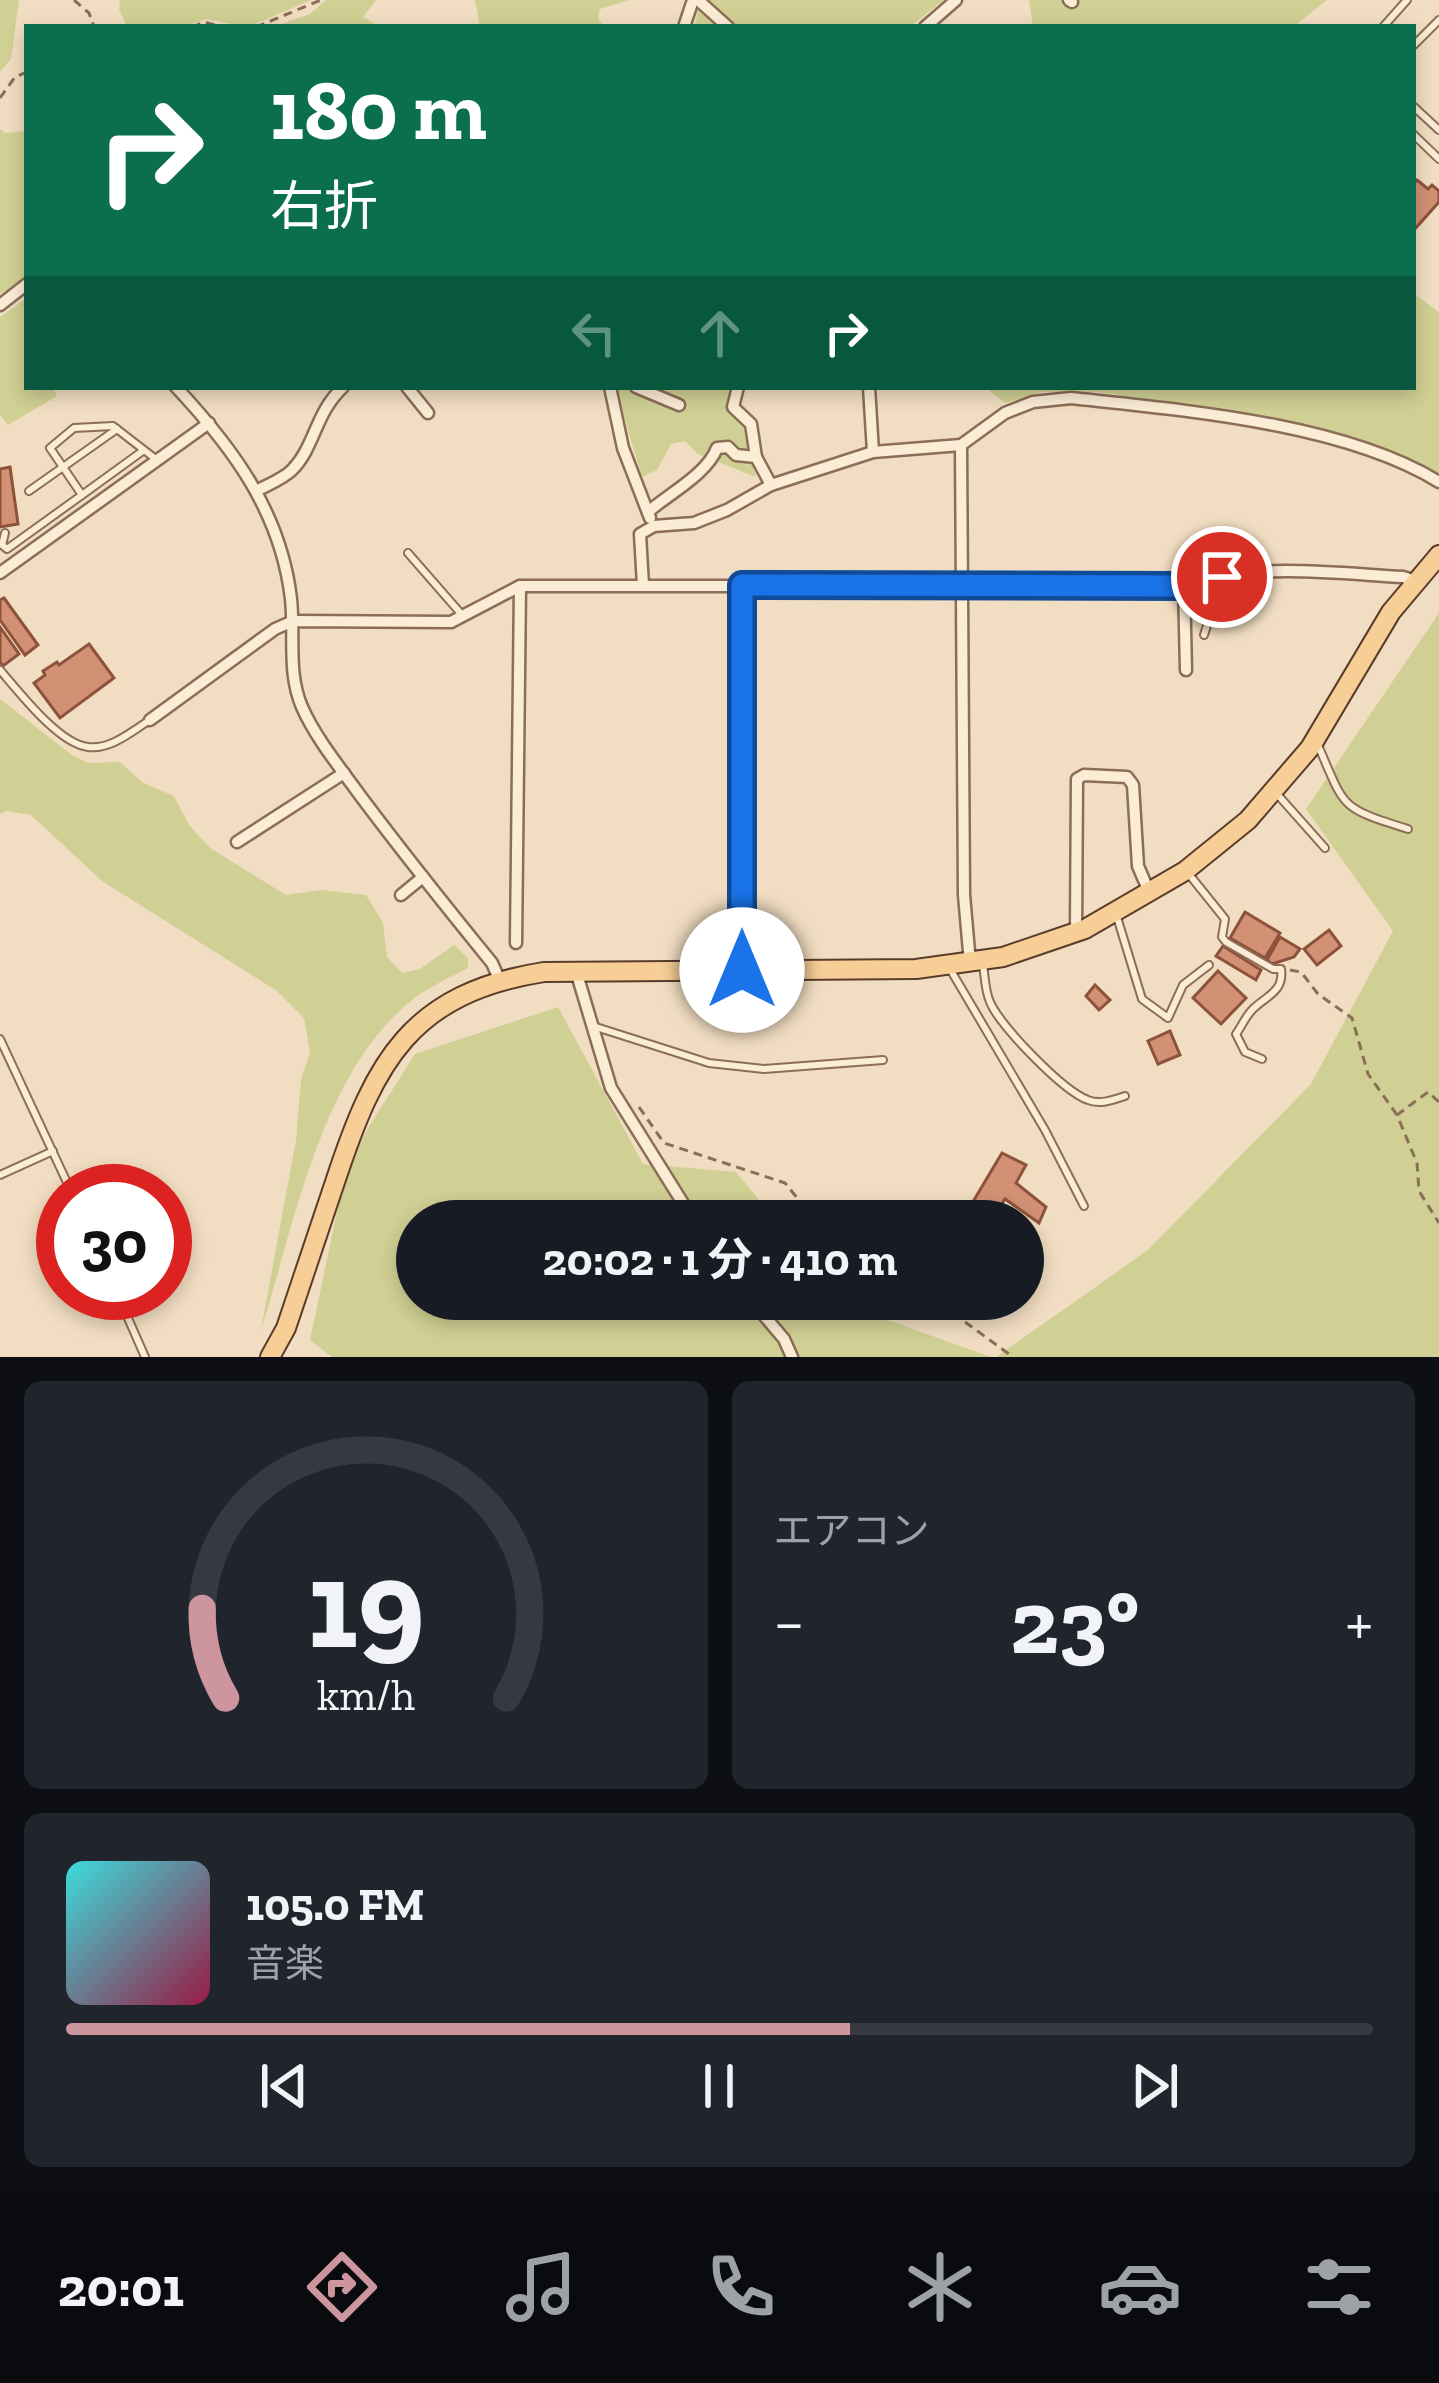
<!DOCTYPE html>
<html lang="ja">
<meta charset="utf-8">
<style>
:root{--surface:#171b24;--page:#20242c;--text:#f1f3f6;--muted:#9ea1a6;--line:#363941;--accent:#cd959e}
body{margin:0;font-family:"Zilla Slab","Noto Sans JP",serif;background:var(--page);color:var(--text);height:100vh;display:flex;flex-direction:column;font-size:45px;white-space:nowrap}
*{box-sizing:border-box;margin:0}
p{font-size:39px;color:var(--muted)}
.icon{flex:none;width:66px;height:66px;fill:none;stroke:currentColor;stroke-width:2;stroke-linecap:round;stroke-linejoin:round}
.map{position:relative;height:1357px;overflow:hidden}
.sheet{display:flex;flex-direction:column;gap:24px;padding:24px;background:#0d0f14;flex:1}
.sheet>*{flex:none}
.guide{position:absolute;left:24px;top:24px;width:1392px;height:366px;border-radius:0px;box-shadow:0 6px 18px #0003;background:#0b6e4f;color:#fff;overflow:hidden}
.speed{position:absolute;left:36px;top:1164px;display:flex;gap:24px;font-size:60px;font-weight:700;text-align:center}
.speed>*{display:grid;place-content:center;width:156px;height:156px;border-radius:50%;background:var(--surface);box-shadow:0 6px 18px #0003;line-height:1}
.speed .limit{border:18px solid #d22;background:#fff;color:#111}
.pin{position:absolute;display:grid;place-items:center;width:102px;height:102px;color:#fff;margin:-51px;border:6px solid #fff;border-radius:50%;box-shadow:0 3px 12px #0007}
.me{position:absolute;width:132px;margin:-66px;rotate:0deg;stroke-linejoin:round;filter:drop-shadow(0 0 9px #0008)}
.turn{display:flex;align-items:center;gap:42px;height:252px;padding:0 48px;font-size:54px}
.turn .icon{width:156px;height:156px;stroke-width:2.5}
.turn b{display:block;font-size:84px;line-height:102px}
.lanes{display:flex;align-items:center;height:114px;padding:0 48px;background:#0003;justify-content:center;gap:60px;direction:ltr}
.lanes .off{opacity:.35}
.big{font-size:90px;font-weight:700;line-height:1.1}
.sheet .widget{flex:1;display:flex;flex-direction:column;justify-content:center;gap:18px;min-width:0;padding:0 42px;border-radius:18px;background:var(--page)}
.sheet .dial{align-items:center;gap:0}
.dial svg{height:312px;overflow:visible;fill:none;stroke:var(--line);stroke-width:7;stroke-linecap:round;text-anchor:middle}
.dial text{fill:var(--text);stroke:none}
.song{display:flex;align-items:center;gap:36px}
.cover{width:144px;height:144px;border-radius:18px;background:linear-gradient(135deg,hsl(180 70% 55%),hsl(340 70% 35%))}
.played{height:12px;border-radius:6px;background:linear-gradient(90deg,var(--accent) 60%,var(--line) 60%)}
.keys{display:flex;justify-content:space-around;direction:ltr}
.heat{display:flex;justify-content:space-between;align-items:center;font-size:66px;direction:ltr}
.sheet .tiles{flex:1;display:grid;gap:24px;grid-template-columns:1fr 1fr}
.widget:last-child{grid-column:span 2}
.trip{position:absolute;left:396px;top:1200px;width:648px;height:120px;border-radius:60px;background:var(--surface);box-shadow:0 6px 18px #0003;font-weight:700;line-height:120px;text-align:center}
.tabs{display:flex;height:192px;justify-content:space-around;align-items:center;background:#090b0e;color:var(--muted)}
.tabs .icon{width:84px;height:84px}
.tabs .selected{color:var(--accent)}
.tabs b{font-size:54px;color:var(--text)}
.map>svg:first-child{display:block}
</style>
<div class="map">
<svg width="1439" height="1357" viewBox="0 0 1439 1357">
<rect width="100%" height="100%" fill="#f1ddc1"/>
<!-- green -->
<g fill="#d0d094">
<polygon points="0,0 19,0 11,59 0,72"/>
<polygon points="120,0 311,0 248,27 206,19 183,27 127,27 119,9"/>
<polygon points="326,0 376,0 363,17 380,27 273,27 310,14"/>
<polygon points="475,0 630,0 600,9 598,18 604,27 480,27"/>
<polygon points="699,0 944,0 909,27 691,27 696,22"/>
<polygon points="1029,0 1327,0 1293,27 1033,27"/>
<polygon points="0,129 5,133 27,131 27,278 0,294"/>
<polygon points="1413,293 1439,312 1439,473 1320,428 1263,416 1098,392 1042,392 1005,403 985,387 1413,387"/>
<polygon points="27,298 27,387 53,387 57,396 8,425 0,415 0,317"/>
<polygon points="611,387 731,387 727,406 745,426 756,477 698,454 685,441 671,444 657,470 642,477 616,390"/>
<polygon points="1439,613 1439,1357 996,1357 1148,1250 1311,1084 1393,931 1306,809"/>
<path d="M0,699l72,56 16,8 32,-1 23,21 31,13 15,29 21,23 76,47 35,-5 45,5 17,28 4,34 15,16 18,-4 34,-24 14,13v10c-18,10 -40,19 -56,32 -91,73 -117,223 -151,330l35,-190 5,-60 9,-27 -6,-35 -27,-27 -175,-110 -71,-66 -24,-4 -7,3z"/>
<polygon points="558,1007 643,1164 736,1172 776,1221 417,1221 417,1299 839,1299 843,1304 991,1357 332,1357 310,1340 348,1160 415,1054"/>
</g>
<!-- building -->
<g fill="#d29174" stroke="#8d523b" stroke-width="3">
<polygon points="1417,180 1428,189 1432,185 1439,191 1439,202 1413,231 1413,184"/>
<polygon points="10,467 18,524 0,527 0,469"/>
<polygon points="4,598 38,645 25,655 0,620 0,600"/>
<polygon points="0,627 19,654 3,666 0,662"/>
<polygon points="89,644 114,678 60,718 34,683 45,675 43,671 57,662 59,665"/>
<polygon points="1245,912 1280,933 1265,958 1230,938"/>
<polygon points="1329,930 1341,946 1317,965 1304,949"/>
<polygon points="1280,937 1300,949 1294,957 1272,964 1267,960"/>
<polygon points="1223,946 1261,970 1256,980 1216,956"/>
<polygon points="1218,971 1246,998 1221,1024 1193,998"/>
<polygon points="1095,985 1110,1000 1099,1010 1086,996"/>
<polygon points="1170,1031 1180,1055 1158,1064 1148,1041"/>
<polygon points="1002,1153 1026,1165 1016,1183 1046,1207 1039,1223 1005,1199 991,1221 962,1220"/>
</g>
<g fill="none" stroke-linecap="round" stroke-linejoin="round">
<defs>
<g id="lane">
<polyline points="1383,27 1407,0"/>
<polyline points="1413,46 1439,20"/>
<polyline points="1413,106 1439,130"/>
<polyline points="1413,134 1439,159"/>
<polyline points="144,450 82,495 50,448 74,428 113,426 157,460"/>
<polyline points="29,491 117,429"/>
<polyline points="5,533 2,545 7,549 82,495"/>
<polyline points="408,553 463,616"/>
<polyline points="1204,635 1222,577"/>
<path d="M0,670c19,22 59,74 88,77 23,3 44,-16 62,-27"/>
<path d="M1317,743c29,66 21,64 91,86"/>
<polyline points="1277,794 1325,848"/>
<path d="M1188,873l37,46 -3,18 4,5 47,27h8c3,22 -13,26 -27,39 -8,7 -12,18 -18,26l9,18 17,7"/>
<polyline points="1117,917 1142,999 1168,1018 1183,985 1209,965"/>
<path d="M983,965c2,12 2,26 7,37 10,24 73,89 98,98 12,5 25,0 37,-4"/>
<polyline points="950,969 1045,1130 1084,1206"/>
<polyline points="596,1027 709,1063 764,1069 883,1060"/>
<polyline points="0,1039 71,1191"/>
<polyline points="0,1175 53,1151"/>
<polyline points="117,1293 145,1357"/>
</g>
<g id="street">
<polyline points="698,0 728,27"/>
<polyline points="1069,0 1072,2"/>
<polyline points="684,27 693,0"/>
<polyline points="925,27 956,0"/>
<polyline points="0,305 27,284"/>
<path d="M176,387c58,62 105,126 115,212 4,37 -4,73 11,108 14,32 40,63 60,91 42,56 86,111 130,165l8,18"/>
<polyline points="407,387 428,413"/>
<polyline points="610,387 623,448 650,518"/>
<polyline points="636,387 679,405"/>
<polyline points="738,387 733,407 751,424 756,457"/>
<polyline points="869,387 873,452"/>
<polyline points="961,445 964,895 970,963"/>
<path d="M258,490c11,-6 25,-11 34,-20 23,-23 23,-57 51,-83"/>
<path d="M648,512c22,-19 59,-38 69,-64l11,-1 8,8 20,2 15,28"/>
<polyline points="0,573 209,423"/>
<path d="M643,585l-3,-51 14,-8 40,-3 33,-13 44,-25 102,-33 88,-7 44,-32 28,-11 38,-4c111,12 272,25 368,84"/>
<polyline points="1184,586 1186,670"/>
<path d="M150,720l125,-91 18,-8 158,1 69,-36h664c70,-24 147,-13 219,-9l13,4"/>
<polyline points="237,842 344,773"/>
<polyline points="401,895 423,877"/>
<polyline points="1076,931 1077,779 1084,775 1127,777 1133,785 1138,866 1150,894"/>
<polyline points="516,943 520,586"/>
<polyline points="742,970 742,585"/>
<polyline points="576,971 611,1088 694,1221"/>
<polyline points="750,1299 784,1339 792,1357"/>
</g>
<path id="primary" d="M270,1357l16,-29c17,-50 33,-99 50,-149 39,-118 75,-186 208,-207l372,-3 87,-12 82,-28 100,-58 63,-51 62,-72 81,-136 48,-57"/>
</defs>
<!-- lane casing -->
<use href="#lane" stroke="#8c6d57" stroke-width="10"/>
<!-- street casing -->
<use href="#street" stroke="#8c6d57" stroke-width="15"/>
<!-- primary casing -->
<use href="#primary" stroke="#5a3c2c" stroke-width="22"/>
<!-- path -->
<g stroke="#8c6d57" stroke-width="3" stroke-dasharray="9 6" stroke-linecap="butt">
<polyline points="74,0 89,13 94,27"/>
<polyline points="192,27 204,22 222,27"/>
<polyline points="256,27 321,0"/>
<polyline points="0,98 15,77 27,72"/>
<polyline points="1290,970 1301,972 1318,994 1352,1018 1368,1074 1397,1115"/>
<polyline points="1439,1102 1428,1092 1397,1115 1417,1163 1419,1191 1439,1223"/>
<polyline points="639,1107 664,1143 785,1183 816,1221"/>
<polyline points="910,1299 957,1316 1013,1357"/>
</g>
<!-- lane -->
<use href="#lane" stroke="#fbecd5" stroke-width="6"/>
<!-- street -->
<use href="#street" stroke="#fbecd5" stroke-width="10"/>
<!-- primary -->
<use href="#primary" stroke="#f7ce96" stroke-width="18"/>
</g>
<g fill="none" stroke-linecap="round" stroke-linejoin="round">
<defs>
<polyline id="route" points="742,970 742,585 1184,586 1222,577"/>
</defs>
<!-- route casing -->
<use href="#route" stroke="#114b97" stroke-width="30"/>
<!-- route -->
<use href="#route" stroke="#1a73e8" stroke-width="21"/>
</g>
</svg>
<div class="speed"><div class="limit">30</div></div>
<div class="pin" style="left:1222px;top:577px;background:#d93025"><svg class="icon" aria-label="arrive" viewBox="0 0 24 24"><path d="M6 21V4h12l-3 4 3 4H6"/></svg></div>
<svg class="me" style="left:742px;top:970px" viewBox="-20 -20 40 40"><circle r="19" fill="#fff"/><path d="M0-13L10 11 0 6-10 11z" fill="#1a73e8"/></svg>
<div class="trip">20:02 · 1 分 · 410 m</div>
<div class="guide">
<div class="turn"><svg class="icon" aria-label="right" viewBox="0 0 24 24"><path d="M7 20v-9h11M14 6l5 5-5 5"/></svg><div><b>180 m</b>右折</div></div>
<div class="lanes"><svg class="icon off" aria-label="left" viewBox="0 0 24 24"><path d="M17 20v-9H6M10 6l-5 5 5 5"/></svg><svg class="icon off" aria-label="ahead" viewBox="0 0 24 24"><path d="M12 20V5M6 11l6-6 6 6"/></svg><svg class="icon" aria-label="right" viewBox="0 0 24 24"><path d="M7 20v-9h11M14 6l5 5-5 5"/></svg></div>
</div>
</div>
<section class="sheet">
<div class="tiles">
<div class="widget dial"><svg viewBox="0 0 100 80">
<path d="M14 69A42 42 0 1 1 86 69"/>
<path d="M14 69A42 42 0 0 1 8 46" stroke="#cd959e"/>
<text x="50" y="56" font-size="32" font-weight="700">19</text>
<text x="50" y="72" font-size="11">km/h</text>
</svg></div>
<div class="widget"><p>エアコン</p>
<div class="heat"><a>−</a><b class="big">23°</b><a>+</a></div>
</div>
<div class="widget">
<div class="song"><i class="cover"></i><div><b>105.0 FM</b><p>音楽</p></div></div>
<div class="played"></div>
<div class="keys"><svg class="icon" aria-label="previous" viewBox="0 0 24 24"><path d="M18 5L8 12l10 7zM5 5v14"/></svg><svg class="icon" aria-label="pause" viewBox="0 0 24 24"><path d="M8 5v14M16 5v14"/></svg><svg class="icon" aria-label="next" viewBox="0 0 24 24"><path d="M6 5l10 7-10 7zM19 5v14"/></svg></div>
</div>
</div>
</section>
<nav class="tabs">
<b>20:01</b>
<svg class="icon selected" aria-label="directions" viewBox="0 0 24 24"><path d="M12 3l9 9-9 9-9-9zM9 14v-3h6M13 9l2 2-2 2"/></svg>
<svg class="icon" aria-label="music" viewBox="0 0 24 24"><path d="M9 18V5l10-2v13"/><circle cx="6" cy="18" r="3"/><circle cx="16" cy="16" r="3"/></svg>
<svg class="icon" aria-label="phone" viewBox="0 0 24 24"><path d="M5 4h4l2 5-3 2q2 4 5 5l2-3 5 2v4C11 20 4 13 5 4z"/></svg>
<svg class="icon" aria-label="climate" viewBox="0 0 24 24"><path d="M12 3v18M4 7l16 10M4 17L20 7"/></svg>
<svg class="icon" aria-label="car" viewBox="0 0 24 24"><path d="M5 17H2v-5l4-1 3-4h7l3 4 3 1v5h-3M9 17h6M6 11h13"/><circle cx="7" cy="17" r="2"/><circle cx="17" cy="17" r="2"/></svg>
<svg class="icon" aria-label="filters" viewBox="0 0 24 24"><path d="M4 7h16M4 17h16"/><circle cx="9" cy="7" r="2"/><circle cx="15" cy="17" r="2"/></svg>
</nav>
